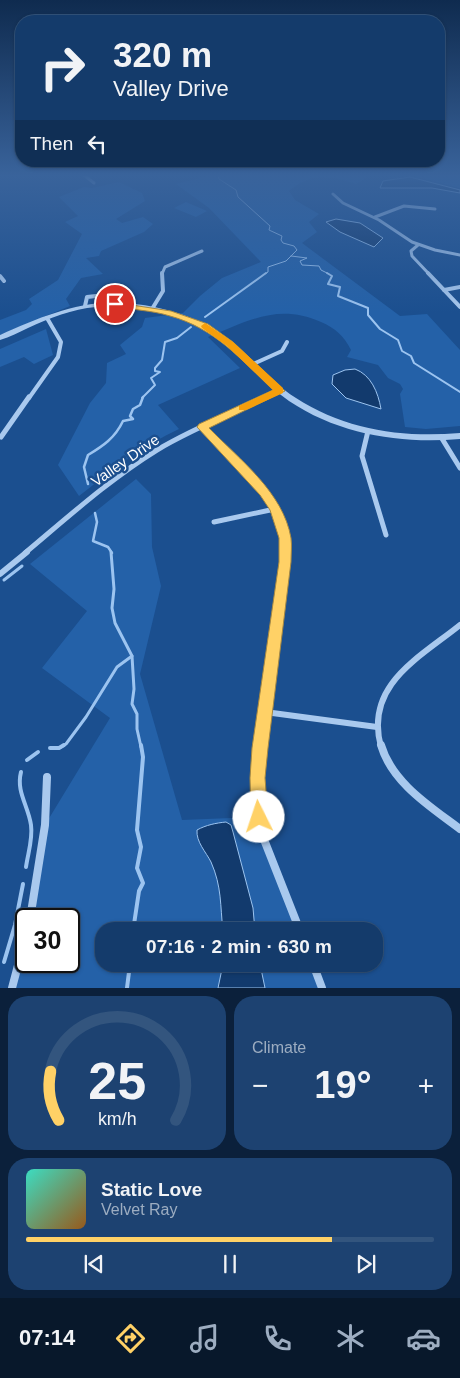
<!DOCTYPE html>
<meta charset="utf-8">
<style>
:root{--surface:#143b6b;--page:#1d4271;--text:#f1f3f6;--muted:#9dadc1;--line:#33557e;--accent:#ffd166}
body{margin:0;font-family:Helvetica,sans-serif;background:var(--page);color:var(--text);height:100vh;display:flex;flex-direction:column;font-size:19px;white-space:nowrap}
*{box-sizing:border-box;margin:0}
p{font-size:16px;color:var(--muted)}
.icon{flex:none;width:28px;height:28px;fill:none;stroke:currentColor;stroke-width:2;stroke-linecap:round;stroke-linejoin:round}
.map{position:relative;height:988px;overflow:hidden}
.panel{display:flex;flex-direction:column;gap:8px;padding:8px;background:#0b203b;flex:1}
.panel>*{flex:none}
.hud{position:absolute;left:15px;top:15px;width:430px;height:152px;border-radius:20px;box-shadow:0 1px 4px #0004,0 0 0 1px var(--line);background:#143b6b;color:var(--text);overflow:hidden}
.speed{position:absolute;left:15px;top:908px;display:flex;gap:10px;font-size:25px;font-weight:700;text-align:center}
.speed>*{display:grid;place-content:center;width:65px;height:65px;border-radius:50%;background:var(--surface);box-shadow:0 1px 4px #0004,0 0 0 1px var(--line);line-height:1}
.speed .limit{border:2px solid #111;border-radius:8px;background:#fff;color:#111}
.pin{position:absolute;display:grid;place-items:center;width:42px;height:42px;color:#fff;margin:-21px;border:2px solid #fff;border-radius:50%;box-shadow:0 1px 5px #0007}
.me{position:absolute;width:55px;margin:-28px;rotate:356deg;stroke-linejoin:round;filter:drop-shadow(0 0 4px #0008)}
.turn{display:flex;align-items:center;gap:18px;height:105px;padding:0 15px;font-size:22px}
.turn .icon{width:65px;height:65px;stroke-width:2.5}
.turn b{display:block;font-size:35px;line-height:42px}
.then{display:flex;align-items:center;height:48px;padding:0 15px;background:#0003;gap:10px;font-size:19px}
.big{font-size:38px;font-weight:700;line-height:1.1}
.panel .tile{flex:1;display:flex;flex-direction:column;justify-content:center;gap:8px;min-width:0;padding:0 18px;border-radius:20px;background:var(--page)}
.panel .dial{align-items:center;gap:0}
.dial svg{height:130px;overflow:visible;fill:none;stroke:var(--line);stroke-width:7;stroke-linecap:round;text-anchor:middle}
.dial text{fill:var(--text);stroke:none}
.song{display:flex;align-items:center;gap:15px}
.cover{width:60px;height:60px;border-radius:8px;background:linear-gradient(135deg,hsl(170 70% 55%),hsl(30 70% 35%))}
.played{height:5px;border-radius:2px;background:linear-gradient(90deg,var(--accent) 75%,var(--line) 75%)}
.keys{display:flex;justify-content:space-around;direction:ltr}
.heat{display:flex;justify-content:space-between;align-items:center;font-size:28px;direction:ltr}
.panel .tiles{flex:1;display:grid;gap:8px;grid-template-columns:1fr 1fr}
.tile:last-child{grid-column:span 2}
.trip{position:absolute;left:95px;top:922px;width:288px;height:50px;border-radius:20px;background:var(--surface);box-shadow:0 1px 4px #0004,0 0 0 1px var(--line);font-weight:700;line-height:50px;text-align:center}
.tab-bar{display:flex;height:80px;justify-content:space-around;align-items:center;background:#08182b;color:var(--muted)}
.tab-bar .icon{width:35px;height:35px}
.tab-bar .selected{color:var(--accent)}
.tab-bar b{font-size:22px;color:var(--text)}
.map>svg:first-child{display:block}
</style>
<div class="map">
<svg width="460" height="988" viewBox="0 0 460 988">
<rect width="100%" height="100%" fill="#1b4f8f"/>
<!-- green -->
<g fill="#2461a8">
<path d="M212,175h184l-27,1 -13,8c-27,-9 -44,-12 -67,7l6,9 24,14 -10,8 8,10 -15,11 98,73 27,-2 33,36v76l-34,3 -21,-2 -5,-33 3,-5 -3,-5 -12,-6 -10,-13 -31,-8 4,-7c-7,-14 -16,-22 -30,-28 -43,-19 -73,-1 -113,15l32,31 -82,37 21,24c-37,17 -68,42 -100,67l-21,-31 32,-62 16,-20 1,-20 19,-9 -6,-9 22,-18 3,-9 38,-5 17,-17 22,-18 39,-16 -52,-54 -33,-24z"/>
<polygon points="403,175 457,175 460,176 460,188 414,176"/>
<polygon points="119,182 142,193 145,201 116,219 122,223 143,217 153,224 144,232 101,251 99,256 86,258 103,274 81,278 66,299 70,306 0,335 0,320 26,310 32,304 29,299 58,280 82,234 65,222 78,216 59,197 84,187 92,188"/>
<polygon points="186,202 207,211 196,217 174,208"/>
<polygon points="46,329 53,355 34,364 24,357 0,367 0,349"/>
<polygon points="136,479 151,494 152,547 161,586 140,674 182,820 259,817 300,931 104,931 104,964 313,964 322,988 12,988 26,935 26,961 69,961 69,919 30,919 45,825 110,718 42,668 87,611 30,564"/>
</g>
<!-- water -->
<g fill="#123a6d" stroke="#9cc4f0">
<polygon points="410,177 460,190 460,193 432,188 380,188 383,181"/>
<polygon points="336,219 360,223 383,238 374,247 340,232 326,222"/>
<path d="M355,369c16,6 23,23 26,40l-35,-11 -14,-14 1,-9 12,-5z"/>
<path d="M226,822l5,3 2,7 20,76 2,23h-32c-3,-26 -1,-44 -12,-69 -5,-10 -15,-20 -14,-32 9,-5 19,-7 29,-8z"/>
<polygon points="223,964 260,964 265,988 218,988"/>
</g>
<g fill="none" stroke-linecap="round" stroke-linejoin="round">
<!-- stream-far4 -->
<g stroke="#9cc4f0" stroke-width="1">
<polyline points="218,175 219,179 236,190 238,197 270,226 269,230 282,236 281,240 283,243 294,246 297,250 286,261 268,267 268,272 265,274"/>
<polyline points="291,256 307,258 300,261 302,265 319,266 321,270 329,274"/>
</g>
<!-- stream-far3 -->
<g stroke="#9cc4f0" stroke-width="2">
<polyline points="327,273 332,276 328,284 340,287 338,296 368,308 368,315 380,329 398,340 402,351 411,356 414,363 460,392"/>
<polyline points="205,317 266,273"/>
<polyline points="142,398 155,385 151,378 160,372 155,371 155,368 162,360 165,342 177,338 191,327"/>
</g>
<!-- stream-far2 -->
<g stroke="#9cc4f0" stroke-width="2.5">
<path d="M88,484l-4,-17 4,-12c15,-9 27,-17 35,-34l10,-2 -3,-3 3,-7 7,-4 3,-8"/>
<polyline points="95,513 97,522 93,541 108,547 112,553"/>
</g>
<!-- stream-far1 -->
<g stroke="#9cc4f0" stroke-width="3">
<polyline points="111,552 114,589 112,608 115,623 132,656 134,689 132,704 137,714 137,729 141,747"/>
<polyline points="4,580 22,566"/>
<polyline points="61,747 66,744 86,717 117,667 132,656"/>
</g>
<!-- stream -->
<g stroke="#9cc4f0" stroke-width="4">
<polyline points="50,748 59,748 64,745"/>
<polyline points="27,760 38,752"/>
<path d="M21,772c-5,20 7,33 10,53 2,14 -3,28 -5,42"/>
<polyline points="133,931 139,891 143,883 137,868 141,847 137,830 143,757 141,745"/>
<polyline points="4,962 15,925 23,884"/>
<polyline points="127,988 130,964"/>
</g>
<!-- minor-far4 -->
<g stroke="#a9c9ee" stroke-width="3">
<polyline points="84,175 94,183"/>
<polyline points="333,194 343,203 379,220 412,242 435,250 460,255"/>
<polyline points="375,217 404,206 435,209"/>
<polyline points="418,245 411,251 412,256 429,274"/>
<polyline points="162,274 165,267 202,251"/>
</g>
<!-- minor-far3 -->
<g stroke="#a9c9ee" stroke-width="4">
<polyline points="428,273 460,307"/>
<polyline points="0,276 4,281"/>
<polyline points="444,290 460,287"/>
<polyline points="85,306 87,297 105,295 106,304"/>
<polyline points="152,309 163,291 162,273"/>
<polyline points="251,365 282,351 287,342"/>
<polyline points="29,398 58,357 61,342 47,318"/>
<polyline points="264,398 280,391"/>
</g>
<!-- minor-far2 -->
<g stroke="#a9c9ee" stroke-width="5">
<path d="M202,427c36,37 80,71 83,126"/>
<polyline points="368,431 362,456 386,535"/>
<polyline points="1,437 29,397"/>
<polyline points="441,437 460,468"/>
<polyline points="214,522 275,509"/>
<path d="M25,553c43,-36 85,-74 132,-103 35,-21 73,-36 110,-53"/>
</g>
<!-- minor-far1 -->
<g stroke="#a9c9ee" stroke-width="6">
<polyline points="0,574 27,552"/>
<polyline points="265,712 377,727"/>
<polyline points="260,747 285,562 284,552"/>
<path d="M381,747c-17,-62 38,-89 79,-122"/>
</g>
<!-- minor -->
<g stroke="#a9c9ee" stroke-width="8">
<polyline points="260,745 258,799 263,837 300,931"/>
<path d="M381,745c11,38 50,62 79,84"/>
<polyline points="30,919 45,825 47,777"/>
<polyline points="313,964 322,988"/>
<polyline points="12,988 26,935"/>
</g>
<!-- tertiary -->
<path fill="#a9c9ee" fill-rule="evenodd" d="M113,302c43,2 86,13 120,41 22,18 39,40 63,55 49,32 107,40 164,35v6c-59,5 -120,-4 -171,-38 -22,-15 -39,-35 -59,-53 -35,-32 -87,-45 -134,-41 -24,2 -46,11 -68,21 -9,4 -18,9 -28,12v-5c38,-17 71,-31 113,-33z"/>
</g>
<!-- sky -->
<linearGradient id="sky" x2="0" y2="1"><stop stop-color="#0f2b4f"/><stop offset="0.56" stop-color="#39639b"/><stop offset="1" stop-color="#39639b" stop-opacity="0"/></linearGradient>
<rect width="460" height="313" fill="url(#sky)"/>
<!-- route -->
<path fill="#ffd166" stroke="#a68842" d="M112,302l59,9 37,13 25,18 52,49 -76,37c31,32 74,64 82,110 1,8 0,16 0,24l-23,186 -3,30 3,39 -3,6 -6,2 -5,-2 -3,-6 -1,-39 2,-30 27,-186v-24l-9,-28 -10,-15 -63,-68 2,-3 74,-34c-32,-31 -59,-62 -103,-74 -19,-6 -39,-6 -58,-10z"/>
<!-- slow -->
<polygon fill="#f59e0b" points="205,323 233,342 283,388 283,393 246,410 239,410 239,406 273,390 227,346 202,328 201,326"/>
<g text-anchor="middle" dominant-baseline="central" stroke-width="5" stroke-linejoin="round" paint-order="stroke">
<!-- street labels -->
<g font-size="15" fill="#fff" stroke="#1b4f8f">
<text transform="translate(125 460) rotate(-35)">Valley Drive</text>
</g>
</g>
</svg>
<div class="speed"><div class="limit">30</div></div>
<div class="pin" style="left:115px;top:304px;background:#d93025"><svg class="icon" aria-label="arrive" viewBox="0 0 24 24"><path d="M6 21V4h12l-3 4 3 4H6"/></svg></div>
<svg class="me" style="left:259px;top:817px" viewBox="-20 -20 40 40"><circle r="19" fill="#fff"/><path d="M0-13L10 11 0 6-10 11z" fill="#ffd166"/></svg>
<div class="trip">07:16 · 2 min · 630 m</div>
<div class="hud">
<div class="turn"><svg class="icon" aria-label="right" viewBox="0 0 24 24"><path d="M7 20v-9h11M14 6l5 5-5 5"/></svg><div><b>320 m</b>Valley Drive</div></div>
<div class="then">Then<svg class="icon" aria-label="left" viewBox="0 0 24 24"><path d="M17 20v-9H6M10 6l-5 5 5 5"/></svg></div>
</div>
</div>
<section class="panel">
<div class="tiles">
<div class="tile dial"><svg viewBox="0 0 100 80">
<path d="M14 69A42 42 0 1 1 86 69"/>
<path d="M14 69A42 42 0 0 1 9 39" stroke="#ffd166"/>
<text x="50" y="56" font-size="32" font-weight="700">25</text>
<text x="50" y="72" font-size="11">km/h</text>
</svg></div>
<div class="tile"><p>Climate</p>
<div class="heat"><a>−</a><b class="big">19°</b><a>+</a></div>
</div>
<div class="tile">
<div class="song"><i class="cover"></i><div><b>Static Love</b><p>Velvet Ray</p></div></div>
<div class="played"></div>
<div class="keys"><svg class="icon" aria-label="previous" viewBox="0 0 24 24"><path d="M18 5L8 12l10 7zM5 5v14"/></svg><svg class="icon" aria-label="pause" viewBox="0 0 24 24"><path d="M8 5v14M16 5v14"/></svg><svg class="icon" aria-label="next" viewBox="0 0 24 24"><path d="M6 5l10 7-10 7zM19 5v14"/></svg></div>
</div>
</div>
</section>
<nav class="tab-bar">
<b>07:14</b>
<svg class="icon selected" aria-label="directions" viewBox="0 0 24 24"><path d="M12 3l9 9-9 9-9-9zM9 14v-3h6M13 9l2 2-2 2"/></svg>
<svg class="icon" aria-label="music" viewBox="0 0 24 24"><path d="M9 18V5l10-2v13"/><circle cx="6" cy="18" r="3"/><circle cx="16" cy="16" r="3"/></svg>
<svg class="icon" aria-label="phone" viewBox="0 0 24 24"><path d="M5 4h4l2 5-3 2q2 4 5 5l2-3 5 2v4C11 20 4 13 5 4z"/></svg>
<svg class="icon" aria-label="climate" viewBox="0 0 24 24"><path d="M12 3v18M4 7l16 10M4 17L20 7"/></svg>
<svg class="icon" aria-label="car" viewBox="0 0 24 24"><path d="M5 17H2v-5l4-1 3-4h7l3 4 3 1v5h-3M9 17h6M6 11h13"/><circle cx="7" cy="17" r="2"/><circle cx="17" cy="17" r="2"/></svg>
</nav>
